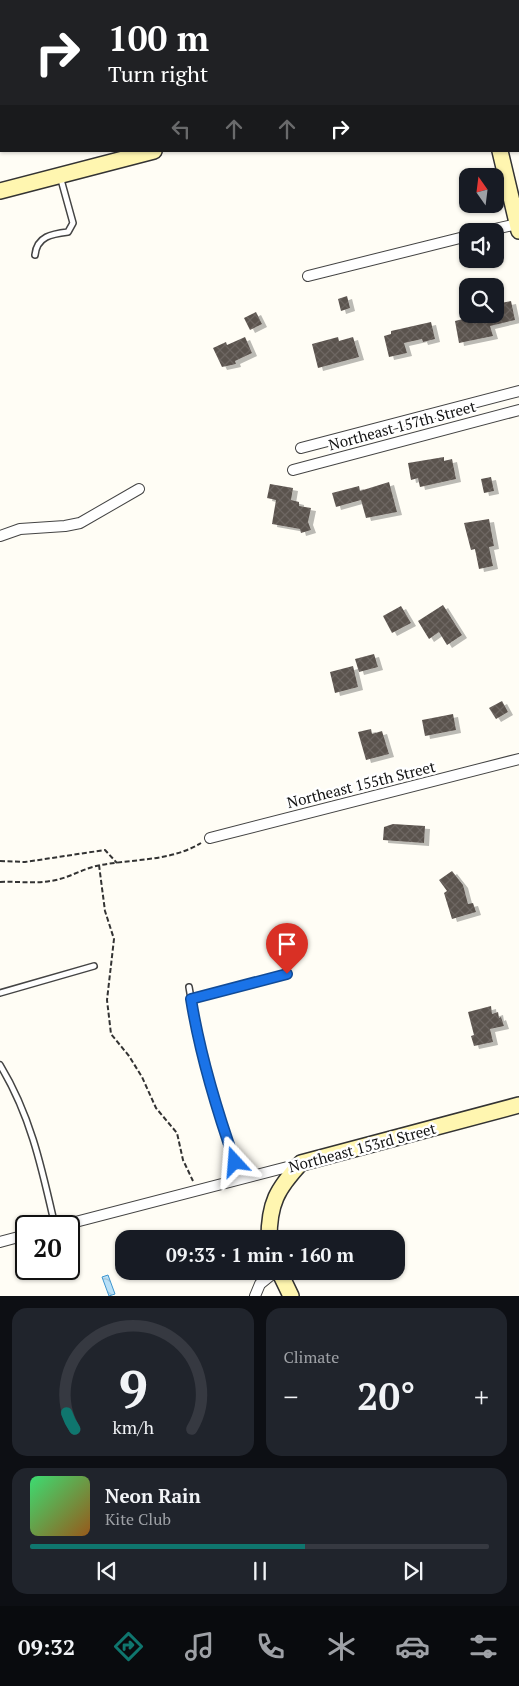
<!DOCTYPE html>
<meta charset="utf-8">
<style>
:root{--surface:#171b24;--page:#20242c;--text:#f1f3f6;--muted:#9ea1a6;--line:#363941;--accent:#0f766e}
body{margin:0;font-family:"PT Serif",serif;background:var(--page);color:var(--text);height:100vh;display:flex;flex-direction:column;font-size:19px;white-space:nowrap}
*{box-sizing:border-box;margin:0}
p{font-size:16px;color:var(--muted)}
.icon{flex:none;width:28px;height:28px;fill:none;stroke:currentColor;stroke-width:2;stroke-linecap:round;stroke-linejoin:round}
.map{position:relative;height:1296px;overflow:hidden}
.panel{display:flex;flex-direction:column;gap:12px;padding:12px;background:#0d0f14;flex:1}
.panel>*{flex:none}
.top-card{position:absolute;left:0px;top:0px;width:520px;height:152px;box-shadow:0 1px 4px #0004;background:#202124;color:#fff;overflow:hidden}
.needle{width:32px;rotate:346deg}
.fabs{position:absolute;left:459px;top:168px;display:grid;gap:10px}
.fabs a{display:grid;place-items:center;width:45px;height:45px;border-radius:10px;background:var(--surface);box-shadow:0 1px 4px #0004;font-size:25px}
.speed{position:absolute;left:15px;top:1215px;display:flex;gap:10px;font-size:25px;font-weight:700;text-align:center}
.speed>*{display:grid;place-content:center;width:65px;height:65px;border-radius:50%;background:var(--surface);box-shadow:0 1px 4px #0004;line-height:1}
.speed .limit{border:2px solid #111;border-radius:8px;background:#fff;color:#111}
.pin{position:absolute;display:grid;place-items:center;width:42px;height:42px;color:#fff;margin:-51px -21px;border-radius:50% 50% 50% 0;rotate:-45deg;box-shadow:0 0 5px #0007}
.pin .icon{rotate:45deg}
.me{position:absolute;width:55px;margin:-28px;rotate:341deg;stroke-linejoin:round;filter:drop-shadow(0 0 4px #0008)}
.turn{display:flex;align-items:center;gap:18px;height:105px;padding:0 25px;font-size:22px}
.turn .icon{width:65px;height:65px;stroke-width:2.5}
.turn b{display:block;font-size:35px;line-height:42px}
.lanes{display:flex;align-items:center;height:48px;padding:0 25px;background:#0003;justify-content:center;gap:25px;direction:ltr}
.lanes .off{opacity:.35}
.big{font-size:38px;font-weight:700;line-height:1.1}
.panel .widget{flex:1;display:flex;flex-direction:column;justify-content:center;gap:8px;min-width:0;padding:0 18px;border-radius:15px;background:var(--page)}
.panel .dial{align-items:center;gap:0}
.dial svg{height:130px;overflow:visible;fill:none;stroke:var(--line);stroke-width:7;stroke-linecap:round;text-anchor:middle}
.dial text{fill:var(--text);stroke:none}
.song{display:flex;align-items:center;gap:15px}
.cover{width:60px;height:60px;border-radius:8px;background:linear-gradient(135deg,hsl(140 70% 55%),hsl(30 70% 35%))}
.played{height:5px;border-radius:2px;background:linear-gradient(90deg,var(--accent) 60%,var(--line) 60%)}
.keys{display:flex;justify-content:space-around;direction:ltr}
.heat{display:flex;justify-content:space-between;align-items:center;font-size:28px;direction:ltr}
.panel .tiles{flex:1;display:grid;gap:12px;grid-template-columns:1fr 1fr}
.widget:last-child{grid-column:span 2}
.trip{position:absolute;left:115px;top:1230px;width:290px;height:50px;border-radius:15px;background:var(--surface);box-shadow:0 1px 4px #0004;font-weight:700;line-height:50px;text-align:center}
.menu{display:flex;height:80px;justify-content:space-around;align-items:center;background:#090b0e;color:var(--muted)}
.menu .icon{width:35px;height:35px}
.menu .current{color:var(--accent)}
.menu b{font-size:22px;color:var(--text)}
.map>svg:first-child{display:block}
</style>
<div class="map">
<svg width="519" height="1296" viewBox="0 0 519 1296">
<defs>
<pattern id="water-waves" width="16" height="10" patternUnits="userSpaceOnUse" patternTransform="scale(1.25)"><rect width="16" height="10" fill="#b9e0f7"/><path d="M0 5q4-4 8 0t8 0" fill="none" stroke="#9ebfd3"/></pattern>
<pattern id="building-cross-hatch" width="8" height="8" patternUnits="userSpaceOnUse" patternTransform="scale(1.25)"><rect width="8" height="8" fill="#5a524d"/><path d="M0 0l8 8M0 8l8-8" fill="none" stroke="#6d6662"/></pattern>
<filter id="shadow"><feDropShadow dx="5" dy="3" stdDeviation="0" flood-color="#0004"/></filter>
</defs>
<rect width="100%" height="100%" fill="#fffdf5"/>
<!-- water -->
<polygon fill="url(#water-waves)" stroke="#3f96cf" points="108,1275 115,1294 109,1296 102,1277"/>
<!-- building -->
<g fill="url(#building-cross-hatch)" filter="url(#shadow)">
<polygon points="347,296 350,308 341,311 338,299"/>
<polygon points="511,301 515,320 490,326 493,336 459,343 455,321 483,314 495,314 495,308 502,307 501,303"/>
<polygon points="256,312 262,324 250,330 244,318"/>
<polygon points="431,322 435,339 423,342 422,339 404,343 407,353 389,357 384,336 391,334 391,331"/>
<polygon points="245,337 252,353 235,361 236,364 222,367 213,348 226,342 227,345"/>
<polygon points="338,337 339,341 353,337 359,357 318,368 312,344"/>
<polygon points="444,457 444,461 452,459 456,479 420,487 418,478 411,480 408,463"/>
<polygon points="491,477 494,491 484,493 481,479"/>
<polygon points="389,482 397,512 366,518 361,500 336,507 332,493 359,486 360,491"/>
<polygon points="270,484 293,488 291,500 299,502 299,506 311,508 308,522 311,530 301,533 300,529 272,524 276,500 267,498"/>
<polygon points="489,519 494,546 489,547 493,566 479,569 475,549 471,550 464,523"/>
<polygon points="443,605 462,635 447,645 439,632 429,639 418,621"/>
<polygon points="401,606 411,623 392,633 383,616"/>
<polygon points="374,654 378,667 359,672 355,659"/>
<polygon points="353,666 358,687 335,693 330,672"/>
<polygon points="502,701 508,712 496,719 489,708"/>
<polygon points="453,714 456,730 425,736 422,720"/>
<polygon points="371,729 372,734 382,731 389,754 366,760 358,732"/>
<polygon points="393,824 425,826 424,843 383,840 384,827"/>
<polygon points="452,871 463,885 468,904 473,903 476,912 452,919 444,893 447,891 439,880"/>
<polygon points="491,1006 492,1014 498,1012 499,1018 501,1017 504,1026 490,1029 493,1042 474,1046 471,1036 474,1035 468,1012"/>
</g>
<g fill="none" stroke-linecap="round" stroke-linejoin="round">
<defs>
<g id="lane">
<path d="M35,255c2,-19 17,-21 33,-23l5,-9 -13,-47"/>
<path d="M189,987c11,68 30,128 52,192"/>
<polyline points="0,993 94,966"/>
<polyline points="191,999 287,974"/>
<path d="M0,1065c31,51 42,104 55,161"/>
</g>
<g id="street">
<polyline points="486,231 517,224"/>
<polyline points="308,276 468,236"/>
<polyline points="301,448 519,391"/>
<polyline points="293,470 519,410"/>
<polyline points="0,536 20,529 65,526 80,523 139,489"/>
<polyline points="210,838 519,759"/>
<polyline points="60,1226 299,1164"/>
<polyline points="0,1242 26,1235"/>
<polyline points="255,1296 260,1284 276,1271"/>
</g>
<g id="secondary">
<polyline points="462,0 463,1"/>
<polyline points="500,151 519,231"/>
<polyline points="0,191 154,151"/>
<path d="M269,1239c0,-36 8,-50 32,-76l218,-58"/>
<polyline points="279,1271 291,1296"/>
</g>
</defs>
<!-- lane casing -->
<use href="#lane" stroke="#444" stroke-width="8"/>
<!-- street casing -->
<use href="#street" stroke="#444" stroke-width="12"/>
<!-- secondary casing -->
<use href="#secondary" stroke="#333" stroke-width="18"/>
<!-- path -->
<g stroke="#333" stroke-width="2" stroke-dasharray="5 2.5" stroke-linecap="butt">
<polyline points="0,861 25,862 105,850 117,863"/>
<polyline points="99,865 105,911 114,939 107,1000 111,1034 129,1056 142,1077 156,1108 177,1133 183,1160 193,1181"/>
<path d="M0,882c17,-1 34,2 50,-1 18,-2 33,-13 51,-16 33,-6 71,-4 100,-22"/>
</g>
<!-- lane -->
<use href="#lane" stroke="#fff" stroke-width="5"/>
<!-- street -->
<use href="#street" stroke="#fff" stroke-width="10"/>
<!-- secondary -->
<use href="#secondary" stroke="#fff6b0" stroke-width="15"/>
</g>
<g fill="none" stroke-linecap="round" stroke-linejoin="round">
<defs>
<path id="route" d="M235,1162c-19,-54 -35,-107 -44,-163l96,-25"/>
</defs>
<!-- route casing -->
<use href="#route" stroke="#114b97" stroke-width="12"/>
<!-- route -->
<use href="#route" stroke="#1a73e8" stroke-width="9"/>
</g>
<g text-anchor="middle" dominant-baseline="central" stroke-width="5" stroke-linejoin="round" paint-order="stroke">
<!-- street labels -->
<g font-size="15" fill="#111" stroke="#fff">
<text transform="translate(402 425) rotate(-15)">Northeast 157th Street</text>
<text transform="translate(361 784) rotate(-14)">Northeast 155th Street</text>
<text transform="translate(362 1147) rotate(-15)">Northeast 153rd Street</text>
</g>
</g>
</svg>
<div class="fabs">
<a><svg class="needle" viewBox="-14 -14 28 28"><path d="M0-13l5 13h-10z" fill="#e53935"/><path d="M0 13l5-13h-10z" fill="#9ea1a6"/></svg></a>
<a><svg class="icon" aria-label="sound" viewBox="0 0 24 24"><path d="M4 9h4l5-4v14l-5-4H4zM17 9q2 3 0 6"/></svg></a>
<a><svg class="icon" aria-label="search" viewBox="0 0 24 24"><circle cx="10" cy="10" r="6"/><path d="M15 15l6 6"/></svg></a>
</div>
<div class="speed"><div class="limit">20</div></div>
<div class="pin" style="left:287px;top:974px;background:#d93025"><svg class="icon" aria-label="arrive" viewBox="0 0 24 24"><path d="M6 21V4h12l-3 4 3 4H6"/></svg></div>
<svg class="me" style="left:235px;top:1162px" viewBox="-20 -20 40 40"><path d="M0-17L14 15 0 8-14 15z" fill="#1a73e8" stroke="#fff" stroke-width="4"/></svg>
<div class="trip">09:33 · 1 min · 160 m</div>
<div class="top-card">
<div class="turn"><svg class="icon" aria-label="right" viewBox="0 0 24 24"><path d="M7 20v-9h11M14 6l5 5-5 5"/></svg><div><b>100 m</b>Turn right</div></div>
<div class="lanes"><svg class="icon off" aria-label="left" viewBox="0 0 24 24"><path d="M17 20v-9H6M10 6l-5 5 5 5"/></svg><svg class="icon off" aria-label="ahead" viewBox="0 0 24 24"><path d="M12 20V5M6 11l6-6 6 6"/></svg><svg class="icon off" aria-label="ahead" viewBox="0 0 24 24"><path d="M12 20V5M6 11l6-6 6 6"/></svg><svg class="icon" aria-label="right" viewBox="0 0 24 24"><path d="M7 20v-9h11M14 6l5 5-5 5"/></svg></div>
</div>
</div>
<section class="panel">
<div class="tiles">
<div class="widget dial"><svg viewBox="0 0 100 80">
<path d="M14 69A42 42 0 1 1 86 69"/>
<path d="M14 69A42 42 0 0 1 9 59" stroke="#0f766e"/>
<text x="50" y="56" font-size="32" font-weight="700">9</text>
<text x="50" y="72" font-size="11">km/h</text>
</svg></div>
<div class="widget"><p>Climate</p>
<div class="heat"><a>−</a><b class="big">20°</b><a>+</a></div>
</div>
<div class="widget">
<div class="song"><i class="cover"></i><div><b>Neon Rain</b><p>Kite Club</p></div></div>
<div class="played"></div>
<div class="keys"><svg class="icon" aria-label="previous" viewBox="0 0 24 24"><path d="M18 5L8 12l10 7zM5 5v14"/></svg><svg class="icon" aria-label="pause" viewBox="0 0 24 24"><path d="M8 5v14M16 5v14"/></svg><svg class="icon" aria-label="next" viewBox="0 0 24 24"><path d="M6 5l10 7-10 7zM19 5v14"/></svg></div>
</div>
</div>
</section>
<nav class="menu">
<b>09:32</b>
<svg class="icon current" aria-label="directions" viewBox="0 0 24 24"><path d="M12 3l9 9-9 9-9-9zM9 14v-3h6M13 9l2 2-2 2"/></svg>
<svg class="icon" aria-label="music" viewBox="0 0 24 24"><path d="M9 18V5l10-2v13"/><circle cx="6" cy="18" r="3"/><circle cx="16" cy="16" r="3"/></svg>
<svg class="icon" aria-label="phone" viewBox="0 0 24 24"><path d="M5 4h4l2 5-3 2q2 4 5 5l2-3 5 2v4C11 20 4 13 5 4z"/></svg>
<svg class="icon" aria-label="climate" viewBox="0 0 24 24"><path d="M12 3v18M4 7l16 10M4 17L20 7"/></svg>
<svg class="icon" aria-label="car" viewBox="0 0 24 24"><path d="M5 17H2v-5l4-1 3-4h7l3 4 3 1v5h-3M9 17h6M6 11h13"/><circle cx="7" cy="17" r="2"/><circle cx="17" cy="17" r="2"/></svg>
<svg class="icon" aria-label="filters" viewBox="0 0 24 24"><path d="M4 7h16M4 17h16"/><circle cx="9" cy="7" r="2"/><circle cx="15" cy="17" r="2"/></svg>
</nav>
